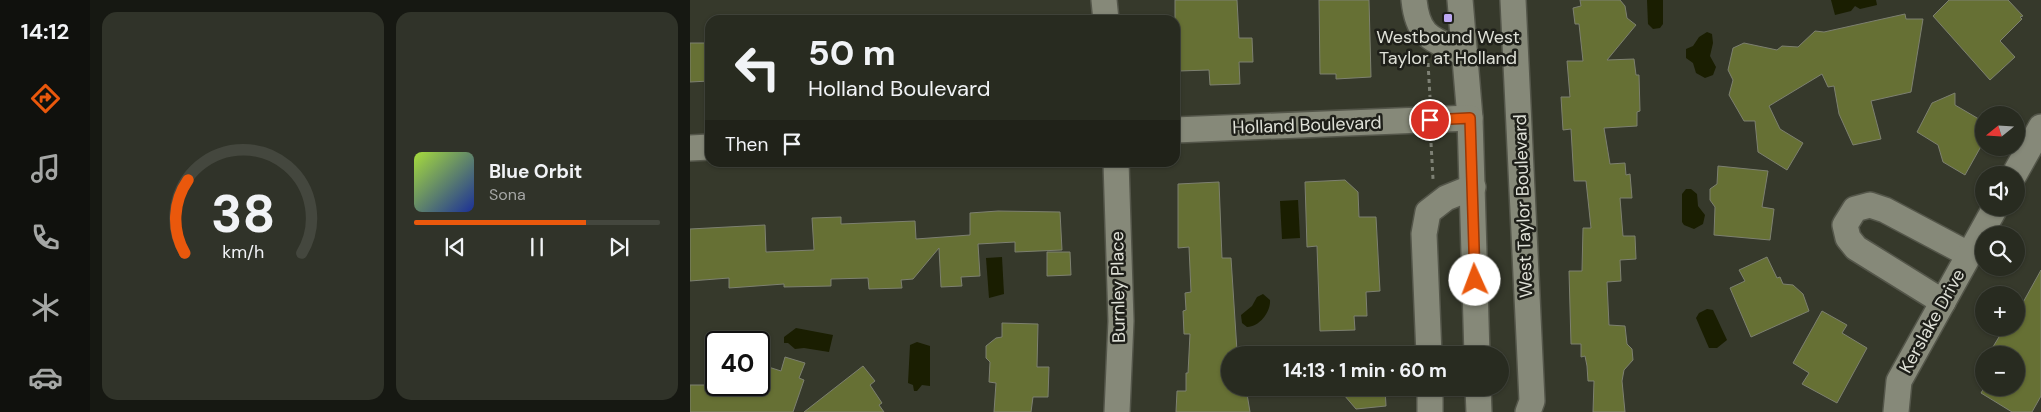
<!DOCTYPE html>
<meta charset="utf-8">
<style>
:root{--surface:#282b20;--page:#303329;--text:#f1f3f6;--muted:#a5a7a5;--line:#44473e;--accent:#ea580c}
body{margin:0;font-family:"DM Sans",sans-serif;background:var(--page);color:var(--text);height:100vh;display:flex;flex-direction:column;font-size:19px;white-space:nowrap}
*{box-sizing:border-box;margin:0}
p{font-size:16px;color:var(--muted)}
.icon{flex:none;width:28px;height:28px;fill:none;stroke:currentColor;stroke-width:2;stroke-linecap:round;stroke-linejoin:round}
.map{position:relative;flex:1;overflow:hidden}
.details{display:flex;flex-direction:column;gap:12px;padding:12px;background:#161812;width:600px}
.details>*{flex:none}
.top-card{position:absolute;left:15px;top:15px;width:475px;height:152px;border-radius:15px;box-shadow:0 1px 4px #0004,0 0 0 1px var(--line);background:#282b20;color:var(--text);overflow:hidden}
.needle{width:32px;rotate:252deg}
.fabs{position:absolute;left:1285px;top:106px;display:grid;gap:10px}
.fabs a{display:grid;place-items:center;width:50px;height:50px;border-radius:50%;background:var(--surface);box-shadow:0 1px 4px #0004,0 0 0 1px var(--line);font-size:25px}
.speed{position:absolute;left:15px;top:331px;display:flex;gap:10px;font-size:25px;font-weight:700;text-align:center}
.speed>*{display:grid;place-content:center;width:65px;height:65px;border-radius:50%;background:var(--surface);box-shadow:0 1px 4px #0004,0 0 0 1px var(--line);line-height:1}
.speed .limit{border:2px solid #111;border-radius:8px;background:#fff;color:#111}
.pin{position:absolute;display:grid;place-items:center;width:42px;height:42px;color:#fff;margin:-21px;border:2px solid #fff;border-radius:50%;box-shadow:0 1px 5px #0007}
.me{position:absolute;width:55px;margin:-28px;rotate:358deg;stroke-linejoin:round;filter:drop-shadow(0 0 4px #0008)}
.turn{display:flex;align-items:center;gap:18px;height:105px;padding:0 20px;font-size:22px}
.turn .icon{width:65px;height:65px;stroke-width:2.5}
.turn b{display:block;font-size:35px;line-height:42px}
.then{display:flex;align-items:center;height:48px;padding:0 20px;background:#0003;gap:10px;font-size:19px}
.details .widget{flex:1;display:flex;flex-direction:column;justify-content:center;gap:8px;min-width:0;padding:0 18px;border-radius:15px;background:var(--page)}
.details .dial{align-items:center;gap:0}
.dial svg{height:130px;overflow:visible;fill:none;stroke:var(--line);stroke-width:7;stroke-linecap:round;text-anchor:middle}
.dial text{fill:var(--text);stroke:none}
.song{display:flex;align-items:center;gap:15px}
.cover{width:60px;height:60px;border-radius:8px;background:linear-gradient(135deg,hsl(80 70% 55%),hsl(230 70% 35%))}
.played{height:5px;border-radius:2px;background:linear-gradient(90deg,var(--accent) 70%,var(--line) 70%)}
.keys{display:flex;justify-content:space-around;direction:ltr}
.details .tiles{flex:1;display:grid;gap:12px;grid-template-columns:repeat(2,1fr)}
.trip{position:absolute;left:531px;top:346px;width:288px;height:50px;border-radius:25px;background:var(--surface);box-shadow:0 1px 4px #0004,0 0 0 1px var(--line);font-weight:700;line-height:50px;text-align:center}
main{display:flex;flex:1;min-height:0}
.tab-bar{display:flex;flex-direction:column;width:90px;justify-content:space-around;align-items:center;background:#10110d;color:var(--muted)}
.tab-bar .icon{width:35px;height:35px}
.tab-bar .active{color:var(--accent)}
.tab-bar b{font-size:22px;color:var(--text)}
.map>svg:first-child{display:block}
</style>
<main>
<nav class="tab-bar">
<b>14:12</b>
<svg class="icon active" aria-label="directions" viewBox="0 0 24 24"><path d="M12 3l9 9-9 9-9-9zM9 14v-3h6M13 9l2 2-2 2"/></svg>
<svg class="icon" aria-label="music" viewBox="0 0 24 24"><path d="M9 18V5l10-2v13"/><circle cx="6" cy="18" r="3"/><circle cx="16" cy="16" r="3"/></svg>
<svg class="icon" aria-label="phone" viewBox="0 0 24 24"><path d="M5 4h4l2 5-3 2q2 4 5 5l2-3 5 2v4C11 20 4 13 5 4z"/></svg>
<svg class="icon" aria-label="climate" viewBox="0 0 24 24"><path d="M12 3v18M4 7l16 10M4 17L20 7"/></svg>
<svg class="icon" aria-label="car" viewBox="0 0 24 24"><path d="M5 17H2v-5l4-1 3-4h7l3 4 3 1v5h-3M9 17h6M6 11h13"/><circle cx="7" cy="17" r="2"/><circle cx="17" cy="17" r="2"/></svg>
</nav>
<section class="details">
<div class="tiles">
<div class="widget dial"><svg viewBox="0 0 100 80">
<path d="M14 69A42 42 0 1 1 86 69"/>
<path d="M14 69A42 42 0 0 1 16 24" stroke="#ea580c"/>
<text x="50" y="56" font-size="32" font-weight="700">38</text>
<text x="50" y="72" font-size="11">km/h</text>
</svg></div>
<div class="widget">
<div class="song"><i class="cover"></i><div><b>Blue Orbit</b><p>Sona</p></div></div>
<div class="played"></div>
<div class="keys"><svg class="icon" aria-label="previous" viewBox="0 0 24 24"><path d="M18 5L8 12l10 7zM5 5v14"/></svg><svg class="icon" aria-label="pause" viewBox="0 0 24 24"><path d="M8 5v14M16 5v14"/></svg><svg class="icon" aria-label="next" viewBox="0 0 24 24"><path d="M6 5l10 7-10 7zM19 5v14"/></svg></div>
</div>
</div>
</section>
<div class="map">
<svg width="1351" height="412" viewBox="0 0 1351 412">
<rect width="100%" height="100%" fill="#36392b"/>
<!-- water -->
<g fill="#1a1e01">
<polygon points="957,0 973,0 973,24 970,28 963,29 958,24"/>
<polygon points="1141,0 1186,0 1187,5 1170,9 1165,6 1161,11 1145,15"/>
<polygon points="1017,32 1022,34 1023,43 1020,56 1026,67 1023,75 1015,78 1006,73 1003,63 996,58 996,49 1003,46 1009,37"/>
<polygon points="996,189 1001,189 1007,194 1008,206 1015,215 1013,224 1004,229 994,225 992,222 992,194"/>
<polygon points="608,200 610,238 592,239 590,201"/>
<polygon points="312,257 314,294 299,298 296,258"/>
<path d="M573,294l7,6c1,12 -11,27 -23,27l-5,-4 -1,-8 11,-9 5,-9z"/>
<polygon points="1017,309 1023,310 1037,340 1027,348 1019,348 1006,318 1009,313"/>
<polygon points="106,328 143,335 139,352 114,348 105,349 98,343 94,343 94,337"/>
<polygon points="227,342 240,346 240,386 232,385 227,391 224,391 223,385 218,383 220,345"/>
</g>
<!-- building -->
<g fill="#667034" stroke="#7d8070">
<polygon points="485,0 547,0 549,38 562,38 563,62 549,62 550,84 520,85 519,70 489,71 490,58 487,58 487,50 485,50"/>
<polygon points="629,0 679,0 681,77 646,79 646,74 630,74"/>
<polygon points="890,0 930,0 935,6 937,18 946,25 917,60 944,59 946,75 949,75 950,111 947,112 947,126 914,128 920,164 935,163 936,175 940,174 942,198 930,198 933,236 945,236 946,259 930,260 931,281 917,282 919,325 935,326 937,344 942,349 943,360 934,370 932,381 935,412 903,412 904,381 898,381 897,366 895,356 891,357 891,344 881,344 879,271 892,271 893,228 901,228 896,181 884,181 881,129 873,130 871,97 880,97 877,61 893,61 889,24 885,24 883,8 891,6"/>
<polygon points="1259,0 1318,0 1333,16 1330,17 1332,19 1310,41 1325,57 1300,80 1243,16"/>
<polygon points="1215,14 1216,19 1233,19 1221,92 1181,101 1191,139 1163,145 1149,114 1144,86 1138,87 1132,74 1079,106 1090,129 1113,143 1097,170 1068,152 1065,121 1054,121 1039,95 1043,80 1038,70 1043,48 1054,43 1087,50 1092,46 1108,47 1125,31 1134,32"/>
<polygon points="0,43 20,43 19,81 0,82"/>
<polygon points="1265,93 1265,105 1294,122 1294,141 1275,175 1253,162 1248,145 1227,132 1242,103"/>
<polygon points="1028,166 1078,171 1072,207 1084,209 1080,240 1024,235 1025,207 1020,200 1020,189 1027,184"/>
<polygon points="655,180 668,192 669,217 686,217 690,291 676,292 677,316 664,316 665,330 630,331 627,246 617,247 615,182"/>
<polygon points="529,182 532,258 541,258 547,351 557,351 557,355 540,355 540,388 556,388 560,412 486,412 487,391 496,391 496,373 498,373 500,334 494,334 493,311 496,310 495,293 501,292 499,247 488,248 488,184"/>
<polygon points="308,211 370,212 372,250 325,252 325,242 288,244 290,276 271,277 272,286 251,287 249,248 223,279 211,280 212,288 179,289 178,278 141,279 141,286 94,287 94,284 39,288 39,278 0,281 0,229 75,225 76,252 124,250 122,218 151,217 151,224 225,221 226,239 280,235 280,213"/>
<polygon points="357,252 380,252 381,275 357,276"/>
<polygon points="1077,257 1087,278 1090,277 1093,284 1103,285 1113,294 1119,311 1061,337 1040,288 1055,281 1049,270"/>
<polygon points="1351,270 1351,396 1342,412 1322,412 1291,393 1294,388 1326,388 1326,355 1298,355 1312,332 1316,335 1320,328 1326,328 1326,315"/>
<polygon points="1132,311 1157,325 1152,333 1177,348 1147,403 1112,384 1119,373 1103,363"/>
<polygon points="312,323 348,324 347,367 359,367 358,397 343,397 341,412 304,412 306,383 299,382 300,362 296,358 296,346 306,338 312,337"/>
<polygon points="95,357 115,363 109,378 114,380 103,412 0,412 0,385 69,385 69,364 91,371"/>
<polygon points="173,366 185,381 180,385 192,403 189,405 194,412 114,412"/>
<polygon points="648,388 695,388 696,406 666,409"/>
</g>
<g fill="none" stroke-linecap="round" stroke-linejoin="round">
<defs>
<g id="minor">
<polyline points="414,0 416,20"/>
<path d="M724,0c4,39 19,39 51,54"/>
<polyline points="770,0 780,118 787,355"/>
<polyline points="823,0 842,401 838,412"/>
<polyline points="485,130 780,118"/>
<polyline points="0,148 20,147"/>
<polyline points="426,162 431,321 427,412"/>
<polyline points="1324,175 1351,127"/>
<polyline points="1253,302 1166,248 1158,238 1155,225 1165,209 1180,205 1195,210 1278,254"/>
<polyline points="739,355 734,234 738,212 756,198 783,187"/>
<polyline points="788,388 789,412"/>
<polyline points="740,412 740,388"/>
<polyline points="1206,412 1209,381 1305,208"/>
</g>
</defs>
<!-- minor casing -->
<use href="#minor" stroke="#54564a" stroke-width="28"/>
<!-- path -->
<g stroke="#7e8175" stroke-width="3" stroke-dasharray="4 4" stroke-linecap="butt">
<polyline points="738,63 740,97"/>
<polyline points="741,143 743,179"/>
</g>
<!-- minor -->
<use href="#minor" stroke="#868979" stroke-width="25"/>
</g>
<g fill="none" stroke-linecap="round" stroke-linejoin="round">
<defs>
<polyline id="route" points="740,120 780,118 785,280"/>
</defs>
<!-- route casing -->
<use href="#route" stroke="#983908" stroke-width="12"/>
<!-- route -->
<use href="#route" stroke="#ea580c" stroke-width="9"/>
</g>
<!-- markers -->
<rect fill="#bea9f4" stroke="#1e1f19" stroke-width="2" x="753" y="13" width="10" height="10" rx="2.5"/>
<g text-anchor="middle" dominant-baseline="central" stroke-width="5" stroke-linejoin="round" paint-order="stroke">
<!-- poi labels -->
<g font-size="18" fill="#dfe1d8" stroke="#1e1f19">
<text x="758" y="37">Westbound West<tspan x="758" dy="21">Taylor at Holland</tspan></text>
</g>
<!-- street labels -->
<g font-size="18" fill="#dfe1d8" stroke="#1e1f19">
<text transform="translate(617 125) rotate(-2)">Holland Boulevard</text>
<text transform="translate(833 206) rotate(-92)">West Taylor Boulevard</text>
<text transform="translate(428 287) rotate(-91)">Burnley Place</text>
<text transform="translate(1242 321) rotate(-61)">Kerslake Drive</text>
</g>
</g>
</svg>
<div class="fabs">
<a><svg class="needle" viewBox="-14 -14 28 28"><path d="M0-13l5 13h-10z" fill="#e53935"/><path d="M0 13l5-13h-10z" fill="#a5a7a5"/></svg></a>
<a><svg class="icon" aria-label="sound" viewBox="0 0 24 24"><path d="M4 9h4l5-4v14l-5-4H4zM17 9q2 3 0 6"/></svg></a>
<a><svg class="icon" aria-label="search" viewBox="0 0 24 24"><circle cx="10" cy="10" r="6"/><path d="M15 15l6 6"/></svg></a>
<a>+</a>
<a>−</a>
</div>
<div class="speed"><div class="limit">40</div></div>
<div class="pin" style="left:740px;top:120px;background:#d93025"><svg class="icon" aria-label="arrive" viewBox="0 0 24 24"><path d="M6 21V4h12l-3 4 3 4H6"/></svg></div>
<svg class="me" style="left:785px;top:280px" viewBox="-20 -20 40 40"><circle r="19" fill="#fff"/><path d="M0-13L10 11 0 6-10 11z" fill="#ea580c"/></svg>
<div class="trip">14:13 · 1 min · 60 m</div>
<div class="top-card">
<div class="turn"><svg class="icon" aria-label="left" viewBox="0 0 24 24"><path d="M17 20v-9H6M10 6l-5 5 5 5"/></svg><div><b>50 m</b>Holland Boulevard</div></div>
<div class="then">Then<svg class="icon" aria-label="arrive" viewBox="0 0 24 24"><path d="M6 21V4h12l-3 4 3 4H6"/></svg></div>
</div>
</div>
</main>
